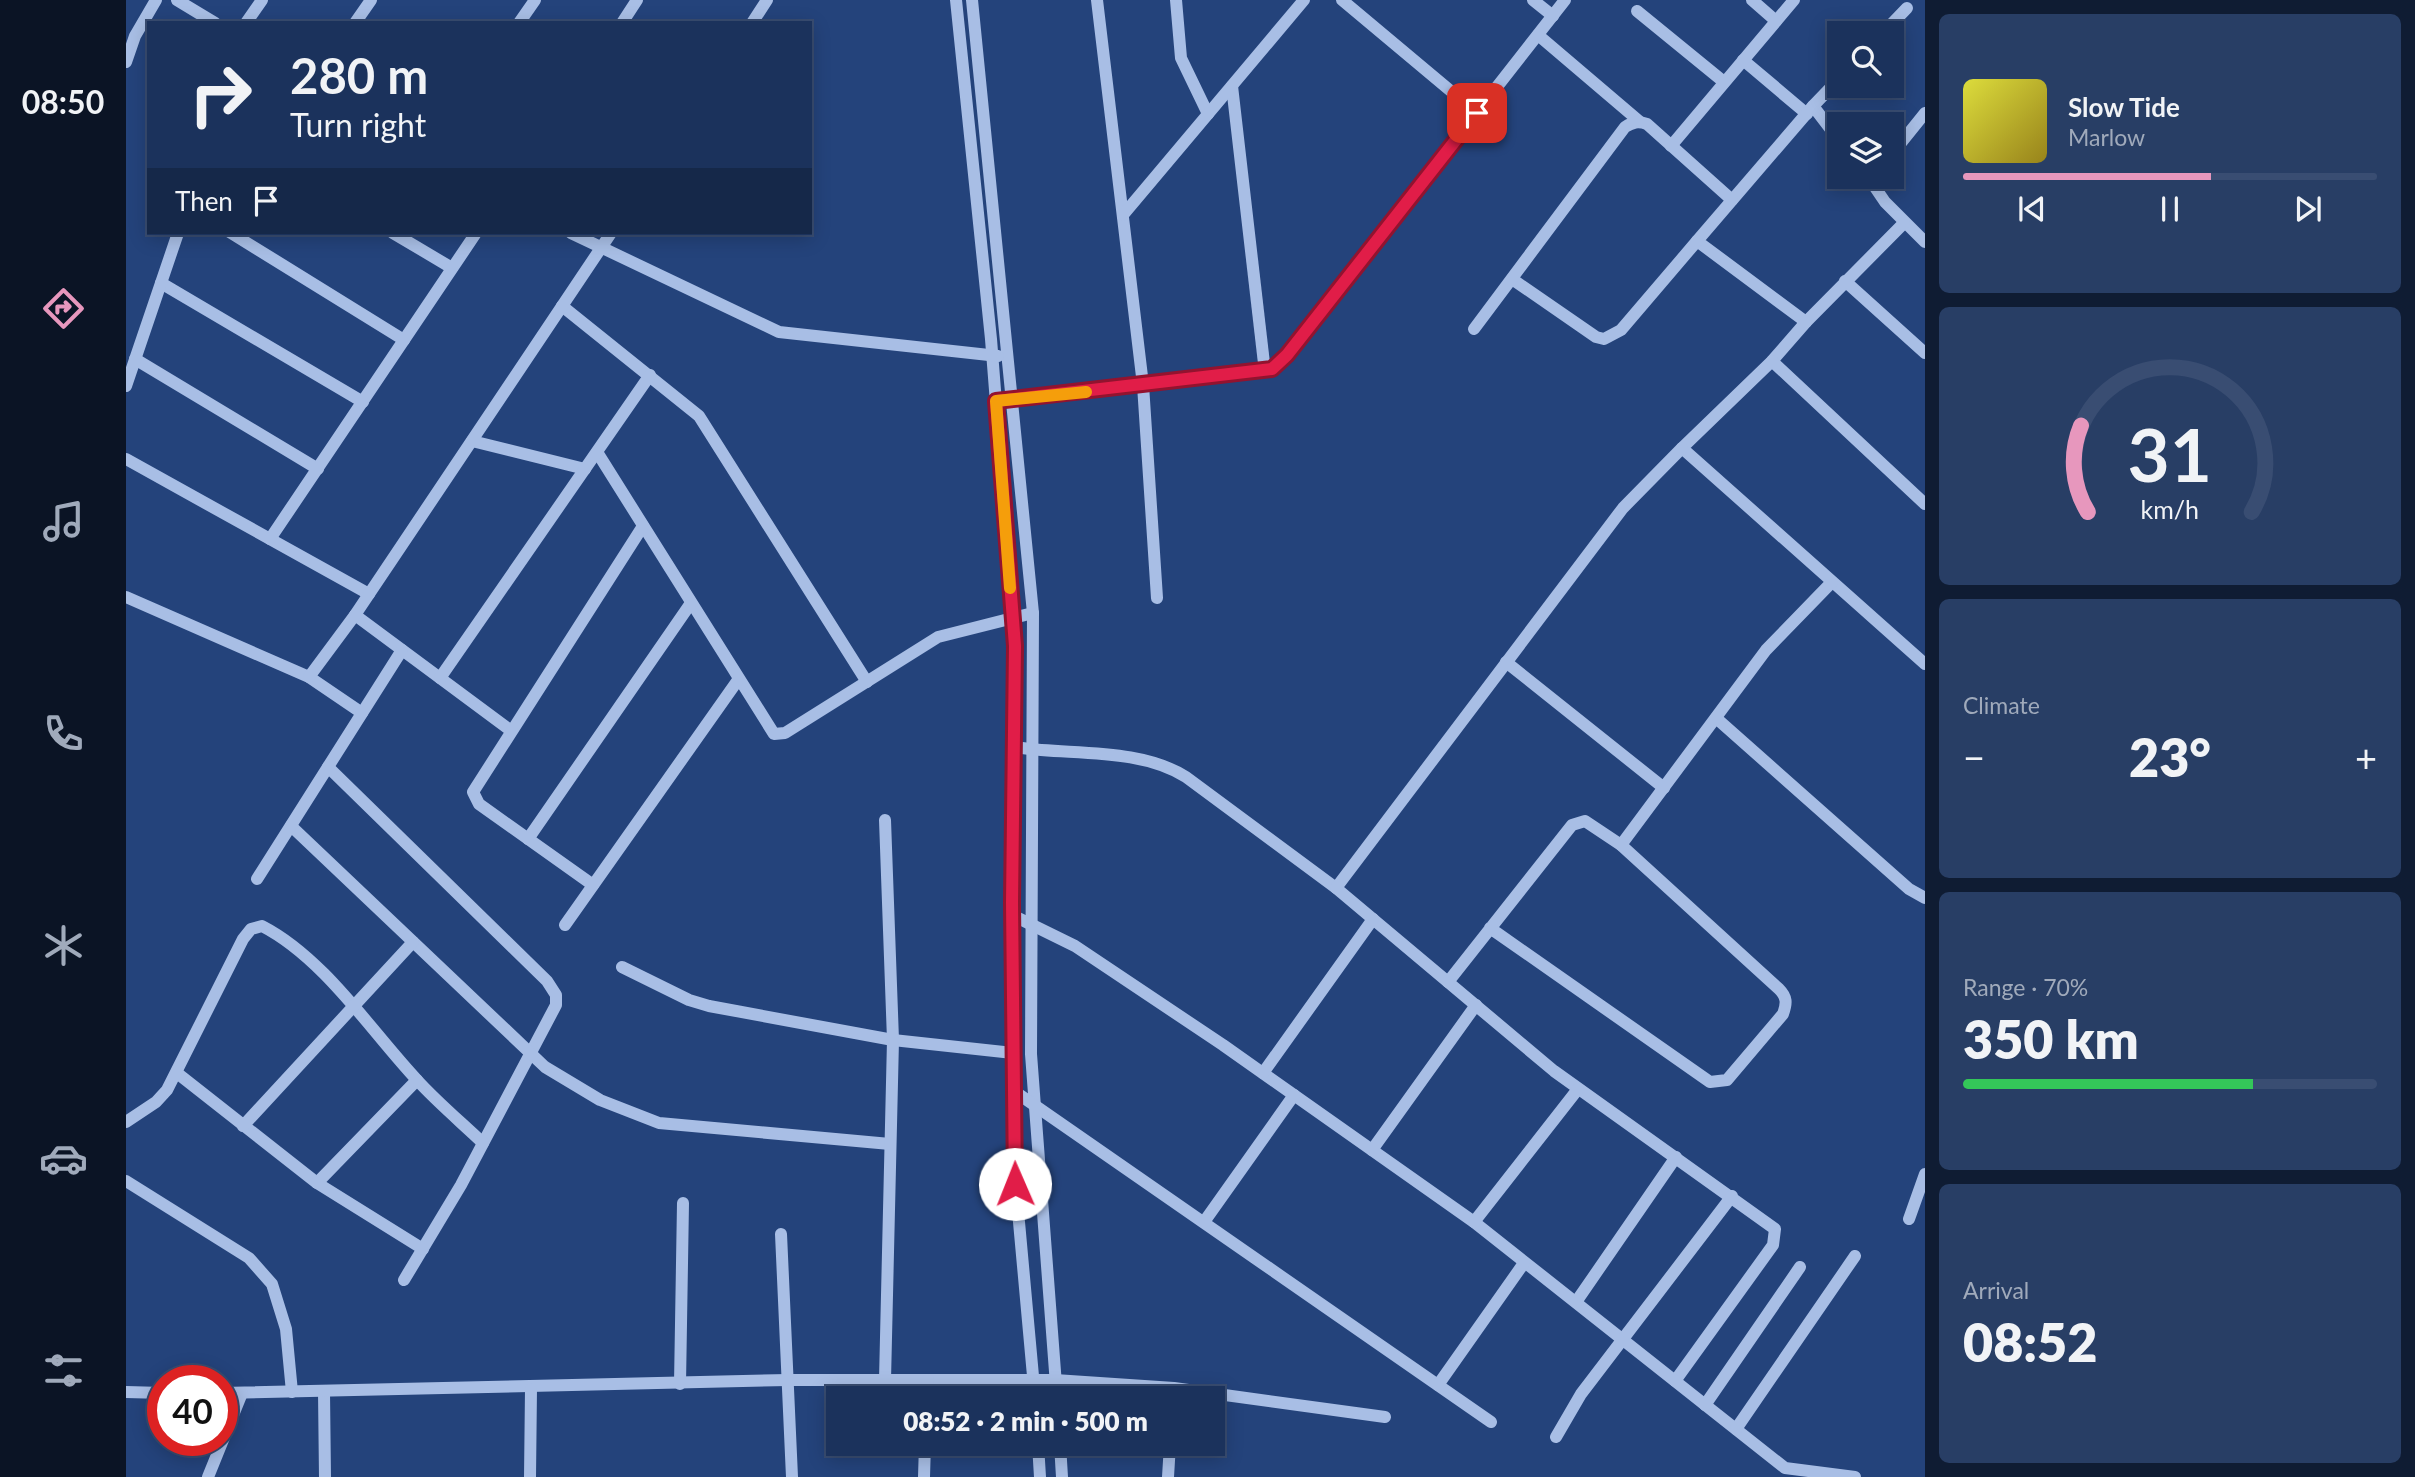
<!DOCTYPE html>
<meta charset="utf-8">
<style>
:root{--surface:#1b325c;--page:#283e65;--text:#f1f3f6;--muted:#a0aabb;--line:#394d72;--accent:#e797bd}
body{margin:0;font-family:Lato,sans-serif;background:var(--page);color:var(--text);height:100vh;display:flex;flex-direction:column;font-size:26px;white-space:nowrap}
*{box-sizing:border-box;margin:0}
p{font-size:23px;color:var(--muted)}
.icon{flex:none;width:38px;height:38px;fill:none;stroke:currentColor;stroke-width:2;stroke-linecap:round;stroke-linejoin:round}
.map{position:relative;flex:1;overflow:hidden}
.drawer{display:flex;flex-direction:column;gap:14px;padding:14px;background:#0f1c33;width:490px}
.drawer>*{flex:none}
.banner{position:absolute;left:21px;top:21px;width:665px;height:214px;border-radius:0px;box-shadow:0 4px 18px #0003,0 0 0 2px var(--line);background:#1b325c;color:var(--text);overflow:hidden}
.buttons{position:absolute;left:1701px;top:21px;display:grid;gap:14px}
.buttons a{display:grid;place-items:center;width:77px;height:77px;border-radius:0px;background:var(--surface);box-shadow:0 4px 18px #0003,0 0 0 2px var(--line);font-size:35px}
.speed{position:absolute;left:21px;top:1365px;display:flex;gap:14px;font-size:35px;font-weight:700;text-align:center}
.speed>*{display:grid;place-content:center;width:91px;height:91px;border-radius:50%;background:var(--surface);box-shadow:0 4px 18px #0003,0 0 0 2px var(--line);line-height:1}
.speed .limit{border:10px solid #d22;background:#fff;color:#111}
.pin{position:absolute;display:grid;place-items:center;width:60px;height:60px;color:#fff;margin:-30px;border-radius:14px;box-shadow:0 4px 10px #0006}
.me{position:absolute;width:77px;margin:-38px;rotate:359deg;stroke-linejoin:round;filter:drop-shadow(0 0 5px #0008)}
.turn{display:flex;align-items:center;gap:24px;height:147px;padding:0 28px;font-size:32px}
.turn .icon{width:91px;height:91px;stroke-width:2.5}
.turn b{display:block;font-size:49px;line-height:60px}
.then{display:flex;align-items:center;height:66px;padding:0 28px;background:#0003;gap:14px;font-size:26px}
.big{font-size:52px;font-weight:800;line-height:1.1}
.drawer .card{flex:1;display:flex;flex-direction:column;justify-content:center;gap:10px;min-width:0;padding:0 24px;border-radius:10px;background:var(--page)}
.drawer .dial{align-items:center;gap:0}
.dial svg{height:182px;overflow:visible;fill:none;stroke:var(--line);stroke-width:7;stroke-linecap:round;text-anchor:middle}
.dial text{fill:var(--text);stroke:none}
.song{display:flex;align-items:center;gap:21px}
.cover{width:84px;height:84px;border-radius:10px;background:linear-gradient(135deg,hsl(60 70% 55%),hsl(50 70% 35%))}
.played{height:7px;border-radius:4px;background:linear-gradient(90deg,var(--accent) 60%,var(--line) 60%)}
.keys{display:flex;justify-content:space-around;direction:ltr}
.heat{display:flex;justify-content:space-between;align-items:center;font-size:38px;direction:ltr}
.charge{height:10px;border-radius:5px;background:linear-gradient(90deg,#34c759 70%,var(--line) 0)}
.trip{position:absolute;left:700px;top:1386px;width:399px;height:70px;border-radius:0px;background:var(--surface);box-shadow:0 4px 18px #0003,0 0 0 2px var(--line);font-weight:800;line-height:70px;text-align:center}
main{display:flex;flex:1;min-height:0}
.dock{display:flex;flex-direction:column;width:126px;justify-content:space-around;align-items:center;background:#0b1425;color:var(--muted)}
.dock .icon{width:49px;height:49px}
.dock .current{color:var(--accent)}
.dock b{font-size:32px;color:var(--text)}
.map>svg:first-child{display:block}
</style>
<main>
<nav class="dock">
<b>08:50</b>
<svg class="icon current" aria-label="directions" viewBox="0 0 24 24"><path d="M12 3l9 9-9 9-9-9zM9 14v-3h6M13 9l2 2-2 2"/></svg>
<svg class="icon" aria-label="music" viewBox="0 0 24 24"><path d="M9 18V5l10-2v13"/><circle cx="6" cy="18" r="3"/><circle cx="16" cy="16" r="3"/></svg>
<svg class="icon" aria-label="phone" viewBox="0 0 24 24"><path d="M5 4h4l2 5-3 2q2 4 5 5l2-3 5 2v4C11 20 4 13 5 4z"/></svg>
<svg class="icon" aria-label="climate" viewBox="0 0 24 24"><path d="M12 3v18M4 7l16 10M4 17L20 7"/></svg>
<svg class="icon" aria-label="car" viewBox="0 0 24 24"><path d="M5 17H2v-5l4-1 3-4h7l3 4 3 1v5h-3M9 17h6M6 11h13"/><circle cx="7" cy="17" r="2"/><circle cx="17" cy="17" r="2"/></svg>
<svg class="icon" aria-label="filters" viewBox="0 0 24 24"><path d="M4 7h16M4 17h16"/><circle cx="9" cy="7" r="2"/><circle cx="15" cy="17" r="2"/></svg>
</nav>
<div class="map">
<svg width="1799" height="1477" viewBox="0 0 1799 1477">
<rect width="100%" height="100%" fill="#24437b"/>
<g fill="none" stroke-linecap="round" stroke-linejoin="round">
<!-- minor -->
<g stroke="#a8bee5" stroke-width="12">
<polyline points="51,0 89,23"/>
<polyline points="830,0 865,339 889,646 886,903 889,1178 909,1398"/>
<polyline points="846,0 907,613 905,1054 931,1398"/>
<polyline points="971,0 1017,385 1031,598"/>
<polyline points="1050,0 1055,58 1082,114"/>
<polyline points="1216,0 1351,113"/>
<polyline points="1407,0 1427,16"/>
<polyline points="1626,0 1650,21"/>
<polyline points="1511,11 1598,82"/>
<polyline points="120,23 136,0"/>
<polyline points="229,23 245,0"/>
<polyline points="393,23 409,0"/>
<polyline points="496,23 511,0"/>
<polyline points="626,23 641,0"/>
<polyline points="1757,33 1781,8"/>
<polyline points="1412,35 1513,121"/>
<polyline points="1617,60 1681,114"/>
<polyline points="0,62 9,36 30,0"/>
<polyline points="1106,86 1139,372"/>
<polyline points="1687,106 1713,79"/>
<polyline points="1713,140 1687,106 1571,241 1680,322 1646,361 1556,448 1799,664"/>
<polyline points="1545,146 1668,0"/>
<polyline points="1766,154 1799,113"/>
<polyline points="1742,177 1759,202 1799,242"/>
<polyline points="997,215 1178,0"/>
<polyline points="105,233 278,340"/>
<polyline points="267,233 326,268"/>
<polyline points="445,233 653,332 872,356"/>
<polyline points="1386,279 1470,337 1478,339 1495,330 1571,241"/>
<polyline points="1719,281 1799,353"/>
<polyline points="35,283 237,402"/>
<polyline points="436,306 573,416 741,682"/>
<polyline points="1680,322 1778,223"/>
<path d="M1348,329l151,-202c8,-5 13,-6 22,-3l85,76"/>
<polyline points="9,359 192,469"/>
<polyline points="1646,361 1799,504"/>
<polyline points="0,386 52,233"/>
<polyline points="882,401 1146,369 1161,355 1439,0"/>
<polyline points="346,441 459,469"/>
<polyline points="471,452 648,734 659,733 812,637 907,613"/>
<polyline points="0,459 243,594"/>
<polyline points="144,539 350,233"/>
<polyline points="0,597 183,677 236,713"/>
<polyline points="229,615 384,730"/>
<polyline points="1380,662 1538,788"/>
<polyline points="183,677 229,615 485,233"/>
<polyline points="314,678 524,375"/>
<polyline points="1590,718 1783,889 1799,898"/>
<path d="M896,748c52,7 118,0 164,29l150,111 218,183 221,158 -2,16 -98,136"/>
<polyline points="202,767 421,981 430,995 430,1005 335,1185 278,1280"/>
<polyline points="165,826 419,1067 474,1100 533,1123 764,1144"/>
<polyline points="402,839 565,603"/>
<polyline points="1495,845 1640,650 1706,582"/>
<polyline points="131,879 276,650"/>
<polyline points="467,885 353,804 347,792 517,526"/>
<polyline points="1210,888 1497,508 1556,448"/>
<polyline points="886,915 949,946 1097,1045 1348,1222 1659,1468 1729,1477"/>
<polyline points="439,925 612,680"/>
<polyline points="496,967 563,1000 583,1006 767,1040 887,1053"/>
<path d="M1322,982l124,-157 13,-4 36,24 158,144c8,8 8,14 4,25l-56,66 -17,2 -220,-154"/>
<polyline points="51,1073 191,1183 297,1249"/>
<polyline points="1137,1073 1247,919"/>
<polyline points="888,1091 1365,1422"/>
<path d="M0,1122l30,-20 11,-12 76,-151 8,-10 11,-3c62,32 109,105 155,154 21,23 44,42 66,63"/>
<polyline points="117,1126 287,942"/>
<polyline points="1246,1150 1350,1005"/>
<polyline points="0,1181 123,1258 146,1284 160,1329 166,1392"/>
<polyline points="191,1183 291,1080"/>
<polyline points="1783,1219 1799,1174"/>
<polyline points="1078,1222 1168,1095"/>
<polyline points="1348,1222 1452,1089"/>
<polyline points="655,1234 666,1477"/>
<polyline points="1450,1302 1550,1157"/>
<polyline points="759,1380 767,1040 759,820"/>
<polyline points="554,1384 557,1203"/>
<polyline points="1312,1385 1398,1263"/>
<polyline points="0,1392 37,1393"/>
<polyline points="198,1392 199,1477"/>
<polyline points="96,1393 662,1380 929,1380 1048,1388 1259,1417"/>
<polyline points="801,1398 802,1380"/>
<polyline points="1579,1405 1674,1267"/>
<polyline points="1610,1429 1729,1256"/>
<polyline points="1430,1437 1455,1394 1606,1196"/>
<polyline points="912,1444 914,1477"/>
<polyline points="934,1444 936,1477"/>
<polyline points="82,1477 116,1393"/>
<polyline points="404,1477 405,1389"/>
<polyline points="798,1477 799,1444"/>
<polyline points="1042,1477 1044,1444"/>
</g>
</g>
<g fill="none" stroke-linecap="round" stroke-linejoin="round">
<defs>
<polyline id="route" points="889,1184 886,903 889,646 870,401 1146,369 1161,355 1351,113"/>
</defs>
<!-- route casing -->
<use href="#route" stroke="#92132f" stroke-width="18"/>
<!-- route -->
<use href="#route" stroke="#e11d48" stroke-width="12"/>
<!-- slow -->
<polyline stroke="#f59e0b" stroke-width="12" points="884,588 870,401 960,392"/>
</g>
</svg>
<div class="buttons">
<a><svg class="icon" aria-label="search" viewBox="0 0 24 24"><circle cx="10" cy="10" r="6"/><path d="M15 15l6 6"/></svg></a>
<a><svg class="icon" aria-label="layers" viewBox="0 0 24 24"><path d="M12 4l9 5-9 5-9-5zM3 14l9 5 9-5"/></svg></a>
</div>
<div class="speed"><div class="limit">40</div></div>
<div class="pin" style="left:1351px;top:113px;background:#d93025"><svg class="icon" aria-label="arrive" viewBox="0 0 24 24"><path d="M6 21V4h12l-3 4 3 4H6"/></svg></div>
<svg class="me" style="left:889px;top:1184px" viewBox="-20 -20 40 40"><circle r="19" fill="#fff"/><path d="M0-13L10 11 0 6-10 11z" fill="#e11d48"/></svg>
<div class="trip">08:52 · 2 min · 500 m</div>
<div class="banner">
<div class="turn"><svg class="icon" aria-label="right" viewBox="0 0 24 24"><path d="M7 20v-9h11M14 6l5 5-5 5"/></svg><div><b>280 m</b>Turn right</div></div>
<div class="then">Then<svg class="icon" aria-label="arrive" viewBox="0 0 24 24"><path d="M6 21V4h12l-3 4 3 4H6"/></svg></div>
</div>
</div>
<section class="drawer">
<div class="card">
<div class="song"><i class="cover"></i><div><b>Slow Tide</b><p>Marlow</p></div></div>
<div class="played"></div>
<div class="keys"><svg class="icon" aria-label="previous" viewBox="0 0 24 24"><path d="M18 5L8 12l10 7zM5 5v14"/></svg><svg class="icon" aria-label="pause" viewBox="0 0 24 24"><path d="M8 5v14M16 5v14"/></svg><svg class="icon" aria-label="next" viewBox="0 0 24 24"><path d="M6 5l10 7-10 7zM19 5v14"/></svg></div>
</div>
<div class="card dial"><svg viewBox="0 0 100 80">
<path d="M14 69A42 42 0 1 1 86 69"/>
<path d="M14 69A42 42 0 0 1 11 31" stroke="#e797bd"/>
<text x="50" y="56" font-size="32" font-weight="700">31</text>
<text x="50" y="72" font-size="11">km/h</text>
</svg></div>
<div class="card"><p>Climate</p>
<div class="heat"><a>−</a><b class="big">23°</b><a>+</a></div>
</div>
<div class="card"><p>Range · 70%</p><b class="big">350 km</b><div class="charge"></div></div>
<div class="card"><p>Arrival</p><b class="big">08:52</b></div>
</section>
</main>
